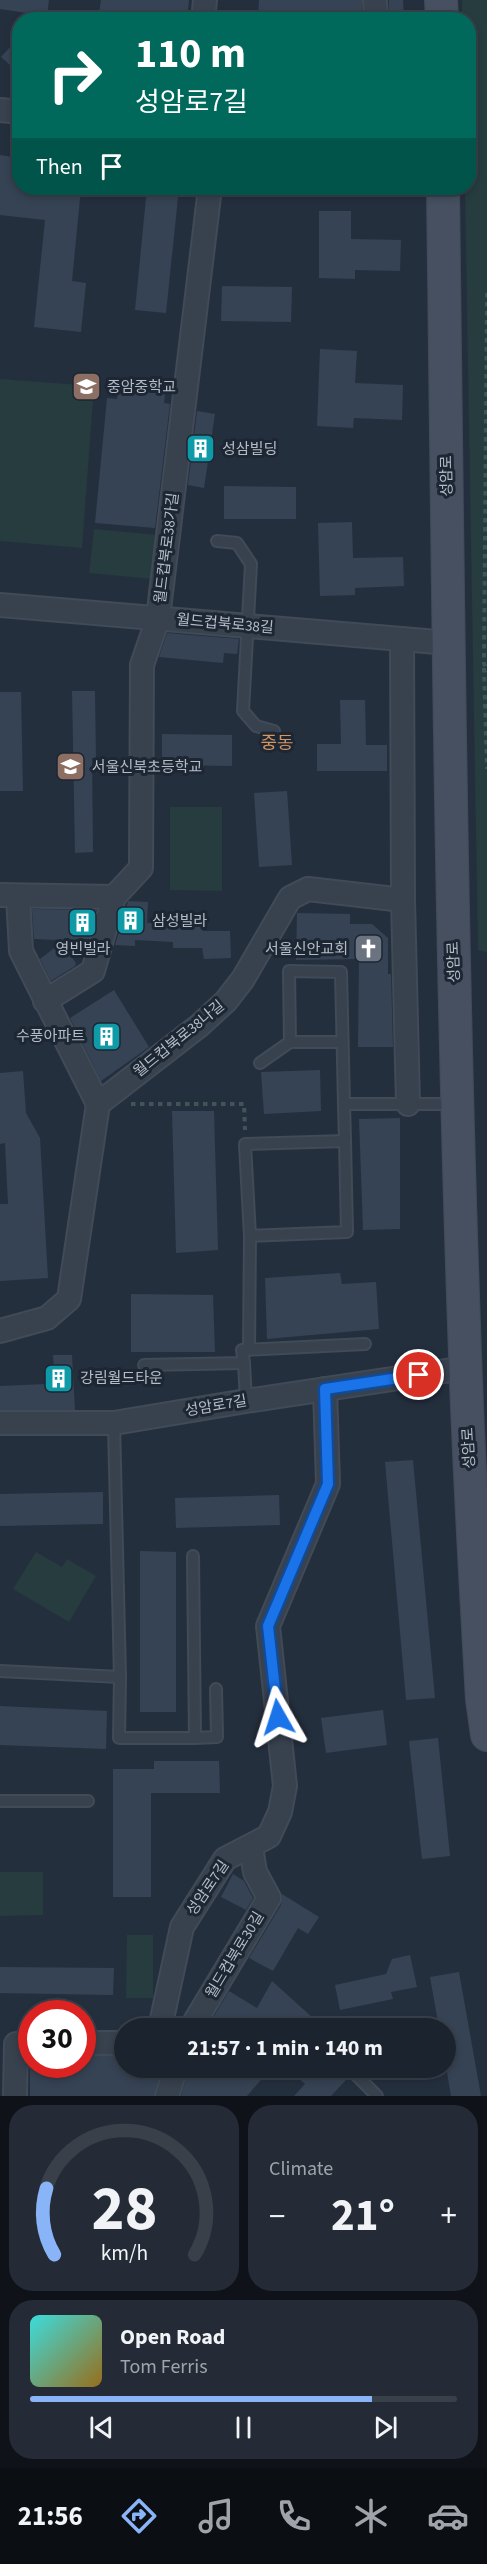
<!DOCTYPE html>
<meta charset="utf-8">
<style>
:root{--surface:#1b232e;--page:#242b36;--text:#f1f3f6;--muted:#a0a4aa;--line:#39404a;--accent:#8ab4f8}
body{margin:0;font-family:"Source Sans 3","Noto Sans KR",sans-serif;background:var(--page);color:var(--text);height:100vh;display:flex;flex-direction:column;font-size:22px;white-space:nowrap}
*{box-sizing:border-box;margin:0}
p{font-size:20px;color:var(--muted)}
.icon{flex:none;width:33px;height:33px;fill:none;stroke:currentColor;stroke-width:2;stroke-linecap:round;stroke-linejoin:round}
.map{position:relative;height:2096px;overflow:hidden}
.panel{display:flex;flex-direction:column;gap:9px;padding:9px;background:#0f1319;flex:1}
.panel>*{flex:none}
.top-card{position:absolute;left:12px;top:12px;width:464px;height:183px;border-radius:24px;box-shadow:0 3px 9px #0003,0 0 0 2px var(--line);background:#00695c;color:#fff;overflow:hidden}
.speed{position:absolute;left:18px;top:2000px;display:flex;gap:12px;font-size:30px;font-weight:700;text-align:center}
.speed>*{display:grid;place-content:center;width:78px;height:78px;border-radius:50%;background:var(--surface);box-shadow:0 3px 9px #0003,0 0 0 2px var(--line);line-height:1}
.speed .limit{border:9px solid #d22;background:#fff;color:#111}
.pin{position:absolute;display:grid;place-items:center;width:51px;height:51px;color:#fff;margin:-26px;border:3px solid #fff;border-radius:50%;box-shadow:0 2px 6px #0007}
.me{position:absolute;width:66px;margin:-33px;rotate:354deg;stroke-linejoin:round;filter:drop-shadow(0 0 4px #0008)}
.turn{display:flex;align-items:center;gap:21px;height:126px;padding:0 24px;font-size:27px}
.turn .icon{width:78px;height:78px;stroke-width:2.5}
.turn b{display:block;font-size:42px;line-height:51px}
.then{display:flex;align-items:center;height:57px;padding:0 24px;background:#0003;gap:12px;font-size:22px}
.big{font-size:45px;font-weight:700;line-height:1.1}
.panel .widget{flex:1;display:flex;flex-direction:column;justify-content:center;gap:9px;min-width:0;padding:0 21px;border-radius:24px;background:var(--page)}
.panel .dial{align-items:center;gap:0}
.dial svg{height:156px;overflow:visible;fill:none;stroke:var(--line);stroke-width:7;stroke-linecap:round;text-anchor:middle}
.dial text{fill:var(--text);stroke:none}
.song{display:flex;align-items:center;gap:18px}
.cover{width:72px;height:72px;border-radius:9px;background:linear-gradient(135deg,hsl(180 70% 55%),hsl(40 70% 35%))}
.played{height:6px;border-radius:3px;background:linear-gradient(90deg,var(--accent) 80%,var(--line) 80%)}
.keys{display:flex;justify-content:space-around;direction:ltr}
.heat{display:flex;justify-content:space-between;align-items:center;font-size:33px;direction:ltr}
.panel .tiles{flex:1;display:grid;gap:9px;grid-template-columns:1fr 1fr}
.widget:last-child{grid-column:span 2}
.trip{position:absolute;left:114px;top:2018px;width:342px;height:60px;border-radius:30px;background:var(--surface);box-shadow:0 3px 9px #0003,0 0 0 2px var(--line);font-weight:700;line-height:60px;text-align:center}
.tabs{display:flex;height:96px;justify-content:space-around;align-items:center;background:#0b0e12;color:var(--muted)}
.tabs .icon{width:42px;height:42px}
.tabs .current{color:var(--accent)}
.tabs b{font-size:27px;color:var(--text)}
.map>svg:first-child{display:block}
</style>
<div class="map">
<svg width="487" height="2096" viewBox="0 0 487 2096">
<rect width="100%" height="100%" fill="#242f3e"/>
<!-- green -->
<g fill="#263c3f">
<polygon points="462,0 487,0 487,952 478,950 465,188 468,188 468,20 462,19"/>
<polygon points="0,379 94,386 82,548 0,541"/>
<polygon points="94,529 157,535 153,579 89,573"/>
<polygon points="170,807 222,807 222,891 170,890"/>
<polygon points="36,1552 62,1567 67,1559 96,1576 69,1622 13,1589"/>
<polygon points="0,1872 43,1872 43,1915 0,1916"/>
<polygon points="127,1935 153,1935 153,1998 126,1998"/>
</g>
<!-- building -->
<g fill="#364354">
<polygon points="0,0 49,0 47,16 0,9"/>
<polygon points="101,0 189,0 187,20 98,20"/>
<polygon points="259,0 362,0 362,18 258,20"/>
<polygon points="389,0 403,0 404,19 389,19"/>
<polygon points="20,36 20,74 1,57"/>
<polygon points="0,155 20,158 20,188 81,188 72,281 86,283 81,332 34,327 45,220 0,215"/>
<polygon points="147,188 179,188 166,313 135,310"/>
<polygon points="319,211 351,211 351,239 401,240 400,271 355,270 355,279 319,278"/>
<polygon points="222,286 292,287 291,322 221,321"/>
<polygon points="320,349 357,351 355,383 403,385 402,420 354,418 353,428 317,426"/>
<polygon points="119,381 166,386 164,403 170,404 155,528 95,523 107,398 117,399"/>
<polygon points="197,411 215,414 204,488 188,485"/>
<polygon points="224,486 296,487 296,519 224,519"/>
<polygon points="352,522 353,558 403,557 404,586 355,588 355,595 320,596 318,523"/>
<polygon points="167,633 239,639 237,654 224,653 223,663 159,657"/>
<polygon points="72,691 95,691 96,758 92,758 93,852 75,853"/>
<polygon points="0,692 21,692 23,791 0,791"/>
<polygon points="340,700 365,700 366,745 387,745 387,771 317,771 317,744 341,744"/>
<polygon points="162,734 232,735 232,766 162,765"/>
<polygon points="287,791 292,865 259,867 254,793"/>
<polygon points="128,901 148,902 147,923 200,923 203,931 230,931 231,958 204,959 202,948 173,948 173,942 135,940 135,946 115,945"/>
<polygon points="32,909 96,910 88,940 59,940 34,939"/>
<polygon points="297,913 350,914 350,924 372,924 388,938 388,974 391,974 393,1047 358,1047 359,959 296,960"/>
<polygon points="61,943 76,963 75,966 51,981 40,959"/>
<polygon points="114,990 149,1047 101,1081 70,1018"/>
<polygon points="320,1070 321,1111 264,1114 261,1072"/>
<polygon points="23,1071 26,1113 40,1138 48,1278 0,1281 0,1204 8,1204 5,1143 0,1144 0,1073"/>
<polygon points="172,1111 214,1111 218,1250 176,1253"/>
<polygon points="400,1118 400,1229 363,1230 359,1119"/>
<polygon points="340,1273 342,1284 376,1282 379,1329 267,1339 265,1278"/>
<polygon points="131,1294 213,1295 215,1352 131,1352"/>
<polygon points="53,1355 72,1355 75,1410 0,1410 0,1386 46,1384 45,1372 54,1372"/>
<polygon points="413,1460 435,1698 406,1700 385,1462"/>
<polygon points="103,1492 103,1524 0,1526 0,1494"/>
<polygon points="279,1495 280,1525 176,1528 175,1498"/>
<polygon points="140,1551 176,1552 176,1712 140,1712"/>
<polygon points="0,1706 107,1711 106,1749 0,1745"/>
<polygon points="383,1710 387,1745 326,1753 321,1718"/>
<polygon points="438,1738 450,1856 422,1859 409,1741"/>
<polygon points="154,1761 219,1761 220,1793 151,1793 151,1897 113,1897 113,1769 154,1769"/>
<polygon points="233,1874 244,1881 253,1898 246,1910 221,1897"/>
<polygon points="282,1894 319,1917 308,1934 298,1928 273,1971 249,1958 281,1905"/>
<polygon points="410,1955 417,1987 391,1992 393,1999 340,2010 335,1985 386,1974 392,1959"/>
<polygon points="0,1967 114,1968 113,1995 0,1993"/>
<polygon points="459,1972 481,2096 451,2096 446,2066 446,2028 439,2028 430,1977"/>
<polygon points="272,1981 324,2028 207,2028 229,1991 257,2008"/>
<polygon points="82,2056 124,2056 124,2067 162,2067 154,2096 30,2096 30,2064 82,2064"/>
<polygon points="189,2067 272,2067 247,2096 181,2096"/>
<polygon points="286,2067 333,2067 346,2080 331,2096 294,2096 305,2084"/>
</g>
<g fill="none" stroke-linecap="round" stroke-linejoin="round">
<defs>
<g id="lane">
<polyline points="217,541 237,543 251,564 243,711 256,726 274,731"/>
<polyline points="342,1042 290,1042 289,971 341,972 344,1104"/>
<polyline points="260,1063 290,1042"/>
<polyline points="345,1141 344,1104 453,1104"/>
<polyline points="249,1350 250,1236 245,1144 345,1141 347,1232 250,1236"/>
<polyline points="244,1363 246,1401"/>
<polyline points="144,1365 244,1363 242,1350 365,1344"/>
<polyline points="0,1671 120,1677 114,1423"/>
<polyline points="120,1677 119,1738 195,1738 193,1556"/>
<polyline points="195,1738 217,1737 216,1689"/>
<polyline points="0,1801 88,1801"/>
<polyline points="348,2067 377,2096"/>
</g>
<g id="street">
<polyline points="375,0 376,20"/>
<polyline points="203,20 205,0"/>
<polyline points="0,110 20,112"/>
<polyline points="0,605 449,643"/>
<polyline points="0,895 114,897 141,868 142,665 158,618 210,188"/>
<polyline points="18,896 21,951 98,1104"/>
<polyline points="403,900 408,1104"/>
<polyline points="45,1001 93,971 114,897"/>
<polyline points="0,1331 47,1318 69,1299 98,1104 200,1025 226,1001 243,979 290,898 308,889 403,900 402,639"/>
<polyline points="0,1423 114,1423 246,1401 465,1368"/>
<polyline points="160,2028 182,1927 225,1859 269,1836 280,1812 285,1786 268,1626 328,1484 325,1389"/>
<polyline points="191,2028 269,1898 255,1872 251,1847"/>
<polyline points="82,2043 124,2043"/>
<polyline points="15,2096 16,2044"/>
<polyline points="167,2096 176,2067"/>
</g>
<g id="secondary">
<polyline points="441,0 442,20"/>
<path d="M443,188c5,397 8,795 23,1193 4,106 10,212 16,318l5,36"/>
</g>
</defs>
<!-- lane casing -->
<use href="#lane" stroke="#414a57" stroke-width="14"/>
<!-- street casing -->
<use href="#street" stroke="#414a57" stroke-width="26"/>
<!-- secondary casing -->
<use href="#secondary" stroke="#414a57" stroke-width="34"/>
<!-- path -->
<g stroke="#3f5557" stroke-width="4" stroke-dasharray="4.5 4.5" stroke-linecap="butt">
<polyline points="487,293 484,663 487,672"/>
<polyline points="484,668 487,769"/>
<polyline points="131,1104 244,1104 245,1130"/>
</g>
<!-- lane -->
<use href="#lane" stroke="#38414e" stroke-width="10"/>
<!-- street -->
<use href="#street" stroke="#38414e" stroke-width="22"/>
<!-- secondary -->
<use href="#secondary" stroke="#465061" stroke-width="32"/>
</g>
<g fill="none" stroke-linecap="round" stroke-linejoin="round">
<defs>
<polyline id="route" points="278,1717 268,1626 328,1484 325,1389 419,1375"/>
</defs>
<!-- route casing -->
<use href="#route" stroke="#114b97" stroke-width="15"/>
<!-- route -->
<use href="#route" stroke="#1a73e8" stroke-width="10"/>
</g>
<!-- icons -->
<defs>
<symbol id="school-square" viewBox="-11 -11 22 22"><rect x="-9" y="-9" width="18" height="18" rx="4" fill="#8d6e63" stroke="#1d2633"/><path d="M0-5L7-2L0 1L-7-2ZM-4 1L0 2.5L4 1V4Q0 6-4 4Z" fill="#fff"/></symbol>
<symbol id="building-square" viewBox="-11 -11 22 22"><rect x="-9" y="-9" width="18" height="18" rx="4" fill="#0f9aa8" stroke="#1d2633"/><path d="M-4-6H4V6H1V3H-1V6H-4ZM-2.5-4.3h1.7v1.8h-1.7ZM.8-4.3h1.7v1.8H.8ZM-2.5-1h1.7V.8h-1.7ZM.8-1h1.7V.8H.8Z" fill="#fff"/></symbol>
<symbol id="church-square" viewBox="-11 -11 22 22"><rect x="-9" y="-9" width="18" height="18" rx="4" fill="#6b7280" stroke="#1d2633"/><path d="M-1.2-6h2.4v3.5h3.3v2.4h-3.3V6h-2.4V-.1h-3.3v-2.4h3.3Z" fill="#fff"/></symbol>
</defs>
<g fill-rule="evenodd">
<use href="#school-square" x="70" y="370" width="33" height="33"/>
<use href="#building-square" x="184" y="432" width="33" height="33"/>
<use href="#school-square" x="54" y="750" width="33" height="33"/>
<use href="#building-square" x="114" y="904" width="33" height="33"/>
<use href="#building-square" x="66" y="906" width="33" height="33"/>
<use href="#church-square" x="352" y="932" width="33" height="33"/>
<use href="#building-square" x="90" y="1020" width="33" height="33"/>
<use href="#building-square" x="42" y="1362" width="33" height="33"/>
</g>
<g text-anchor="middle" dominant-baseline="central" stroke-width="6" stroke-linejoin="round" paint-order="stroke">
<!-- poi labels -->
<g font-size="15" fill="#b4bcc9" stroke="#1d2633" text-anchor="start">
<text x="107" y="387">중암중학교</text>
<text x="222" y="449">성삼빌딩</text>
<text x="92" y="767">서울신북초등학교</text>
<text x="152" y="921">삼성빌라</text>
<text x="83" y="949" text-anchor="middle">영빈빌라</text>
<text x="348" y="949" text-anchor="end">서울신안교회</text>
<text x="85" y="1036" text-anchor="end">수풍아파트</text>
<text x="80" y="1378">강림월드타운</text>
</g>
<!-- street labels -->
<g font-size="15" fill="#b4bcc9" stroke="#1d2633">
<text transform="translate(447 476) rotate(-91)">성암로</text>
<text transform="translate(167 548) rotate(-83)">월드컵북로38가길</text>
<text transform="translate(225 624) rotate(5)">월드컵북로38길</text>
<text transform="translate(454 962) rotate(-92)">성암로</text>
<text transform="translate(179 1039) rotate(-39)">월드컵북로38나길</text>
<text transform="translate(216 1406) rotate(-10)">성암로7길</text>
<text transform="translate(469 1448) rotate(-93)">성암로</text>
<text transform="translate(208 1888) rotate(-56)">성암로7길</text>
<text transform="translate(235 1955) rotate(-59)">월드컵북로30길</text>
</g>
<!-- quarter labels -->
<g font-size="18" fill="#d59563" stroke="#1d2633">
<text x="277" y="743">중동</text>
</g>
</g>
</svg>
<div class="speed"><div class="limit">30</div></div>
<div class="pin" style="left:419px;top:1375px;background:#d93025"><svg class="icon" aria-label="arrive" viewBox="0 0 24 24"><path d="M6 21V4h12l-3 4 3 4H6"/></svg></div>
<svg class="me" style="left:278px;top:1717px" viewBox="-20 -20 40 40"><path d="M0-17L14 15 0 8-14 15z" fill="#1a73e8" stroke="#fff" stroke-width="4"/></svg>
<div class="trip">21:57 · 1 min · 140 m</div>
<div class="top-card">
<div class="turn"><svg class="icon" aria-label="right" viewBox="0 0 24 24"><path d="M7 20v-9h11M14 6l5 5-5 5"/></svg><div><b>110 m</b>성암로7길</div></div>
<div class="then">Then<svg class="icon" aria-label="arrive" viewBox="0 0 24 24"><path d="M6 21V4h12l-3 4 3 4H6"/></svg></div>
</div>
</div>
<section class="panel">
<div class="tiles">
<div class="widget dial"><svg viewBox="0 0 100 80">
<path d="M14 69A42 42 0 1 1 86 69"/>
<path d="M14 69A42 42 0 0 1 10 35" stroke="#8ab4f8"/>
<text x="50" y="56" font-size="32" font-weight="700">28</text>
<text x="50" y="72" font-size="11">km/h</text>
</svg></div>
<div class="widget"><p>Climate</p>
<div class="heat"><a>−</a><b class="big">21°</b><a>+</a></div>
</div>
<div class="widget">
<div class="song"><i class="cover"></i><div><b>Open Road</b><p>Tom Ferris</p></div></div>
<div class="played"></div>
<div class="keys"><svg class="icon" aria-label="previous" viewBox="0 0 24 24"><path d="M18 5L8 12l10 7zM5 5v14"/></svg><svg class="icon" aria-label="pause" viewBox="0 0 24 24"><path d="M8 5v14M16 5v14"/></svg><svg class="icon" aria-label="next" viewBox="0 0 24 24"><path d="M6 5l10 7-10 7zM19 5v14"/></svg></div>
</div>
</div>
</section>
<nav class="tabs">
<b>21:56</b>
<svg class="icon current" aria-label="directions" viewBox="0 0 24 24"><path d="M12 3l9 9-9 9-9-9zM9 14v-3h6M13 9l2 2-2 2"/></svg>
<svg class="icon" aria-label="music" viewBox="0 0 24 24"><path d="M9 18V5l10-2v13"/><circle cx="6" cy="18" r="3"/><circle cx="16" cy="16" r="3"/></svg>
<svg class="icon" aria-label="phone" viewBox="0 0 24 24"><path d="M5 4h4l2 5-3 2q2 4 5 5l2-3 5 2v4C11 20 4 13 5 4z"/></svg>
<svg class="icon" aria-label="climate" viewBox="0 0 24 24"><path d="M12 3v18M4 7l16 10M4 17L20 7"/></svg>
<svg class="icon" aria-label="car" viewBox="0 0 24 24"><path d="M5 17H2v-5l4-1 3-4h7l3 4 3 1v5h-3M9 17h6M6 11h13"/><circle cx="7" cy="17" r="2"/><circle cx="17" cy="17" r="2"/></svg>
</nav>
